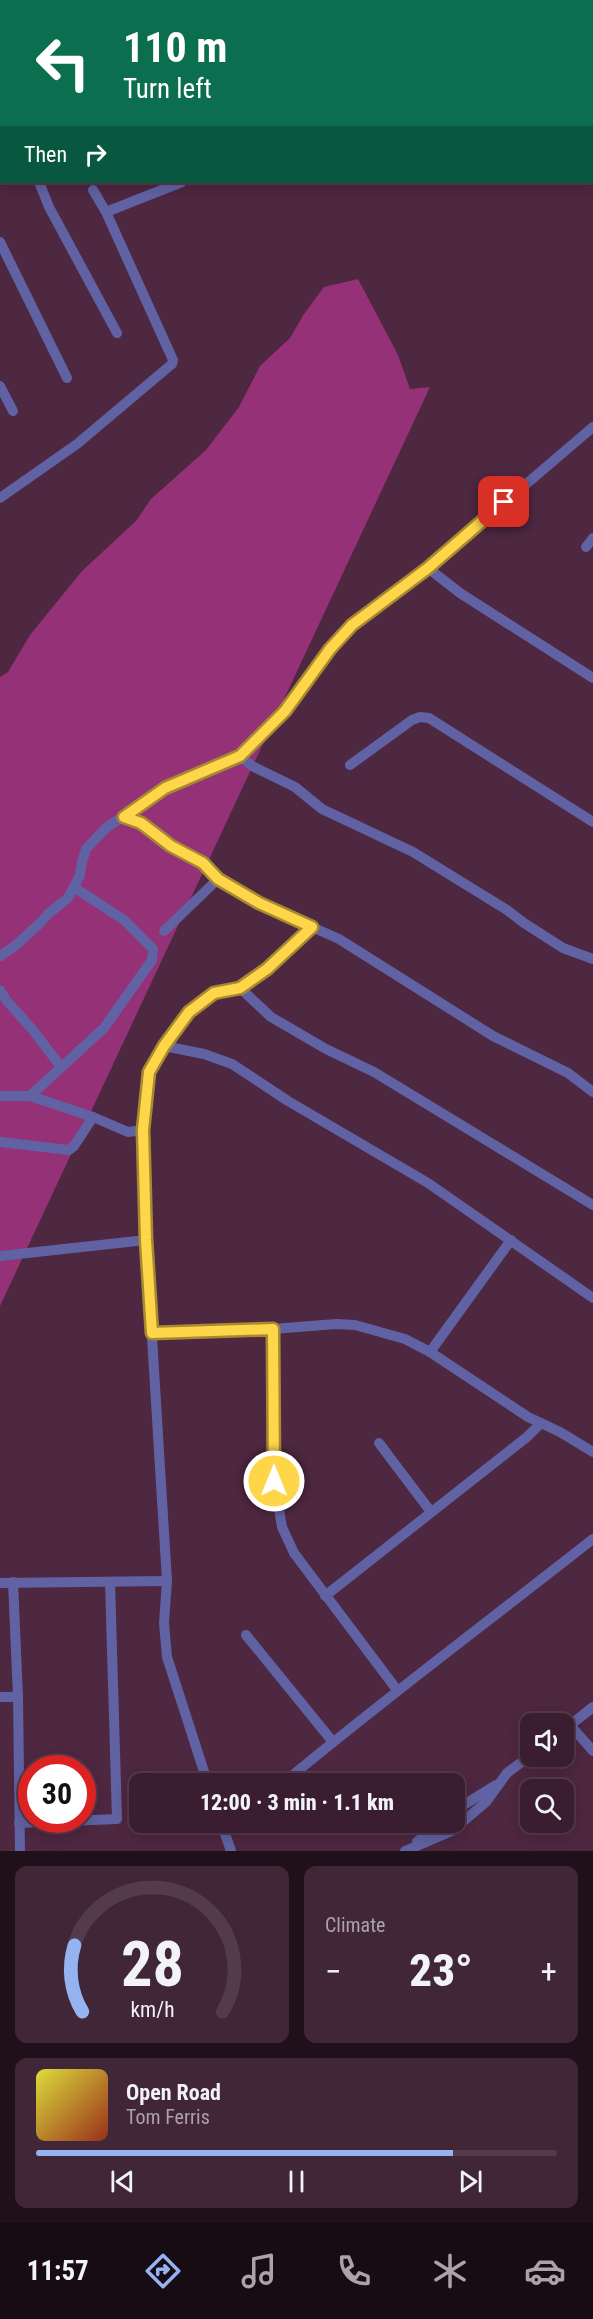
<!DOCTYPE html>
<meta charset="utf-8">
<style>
:root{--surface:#3a1d30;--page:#412638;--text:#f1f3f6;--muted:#aba2ab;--line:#543b4c;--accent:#95b2f1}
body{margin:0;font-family:"Roboto Condensed",sans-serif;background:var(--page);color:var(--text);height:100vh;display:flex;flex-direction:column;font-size:22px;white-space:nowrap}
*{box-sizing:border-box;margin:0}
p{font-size:20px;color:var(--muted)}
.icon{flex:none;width:33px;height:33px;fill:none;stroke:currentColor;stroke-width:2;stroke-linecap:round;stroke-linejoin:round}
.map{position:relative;height:1851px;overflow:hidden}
.drawer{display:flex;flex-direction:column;gap:15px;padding:15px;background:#20101a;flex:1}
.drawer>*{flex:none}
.hud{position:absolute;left:0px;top:0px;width:594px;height:183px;box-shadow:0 3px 15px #0003,0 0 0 2px var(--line);background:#0b6e4f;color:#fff;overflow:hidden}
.controls{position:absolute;left:520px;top:1713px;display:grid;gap:12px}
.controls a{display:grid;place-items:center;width:54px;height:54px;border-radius:12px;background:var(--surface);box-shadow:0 3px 15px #0003,0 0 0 2px var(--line);font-size:30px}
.speed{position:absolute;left:18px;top:1755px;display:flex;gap:12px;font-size:30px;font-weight:700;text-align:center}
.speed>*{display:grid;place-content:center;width:78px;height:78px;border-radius:50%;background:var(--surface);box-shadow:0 3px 15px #0003,0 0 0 2px var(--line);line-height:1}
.speed .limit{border:9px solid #d22;background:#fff;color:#111}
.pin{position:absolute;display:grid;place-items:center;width:51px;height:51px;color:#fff;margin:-26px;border-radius:12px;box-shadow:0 3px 9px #0006}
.me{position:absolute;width:66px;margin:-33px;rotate:0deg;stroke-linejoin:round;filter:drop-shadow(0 0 4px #0008)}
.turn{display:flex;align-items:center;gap:21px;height:126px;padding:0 24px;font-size:27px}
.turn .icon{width:78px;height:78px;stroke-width:2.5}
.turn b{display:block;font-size:42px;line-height:51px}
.then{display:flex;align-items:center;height:57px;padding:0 24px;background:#0003;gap:12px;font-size:22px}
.big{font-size:45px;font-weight:800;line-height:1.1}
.drawer .tile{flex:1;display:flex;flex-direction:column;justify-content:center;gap:9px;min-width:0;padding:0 21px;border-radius:12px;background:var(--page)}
.drawer .dial{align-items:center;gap:0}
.dial svg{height:156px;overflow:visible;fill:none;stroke:var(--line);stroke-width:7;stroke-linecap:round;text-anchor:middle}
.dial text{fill:var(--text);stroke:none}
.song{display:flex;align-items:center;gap:18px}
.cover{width:72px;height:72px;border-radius:9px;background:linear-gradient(135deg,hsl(60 70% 55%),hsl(10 70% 35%))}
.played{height:6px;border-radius:3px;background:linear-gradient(90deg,var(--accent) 80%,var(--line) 80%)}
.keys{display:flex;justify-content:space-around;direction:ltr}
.heat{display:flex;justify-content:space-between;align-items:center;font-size:33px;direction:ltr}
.drawer .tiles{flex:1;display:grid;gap:15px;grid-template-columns:1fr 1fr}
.tile:last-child{grid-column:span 2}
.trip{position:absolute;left:129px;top:1773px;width:336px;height:60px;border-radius:12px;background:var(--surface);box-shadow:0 3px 15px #0003,0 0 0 2px var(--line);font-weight:800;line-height:60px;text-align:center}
.tab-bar{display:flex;height:96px;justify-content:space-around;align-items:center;background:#170c13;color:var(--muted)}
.tab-bar .icon{width:42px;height:42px}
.tab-bar .on{color:var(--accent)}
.tab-bar b{font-size:27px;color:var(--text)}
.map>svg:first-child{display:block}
</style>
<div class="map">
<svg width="593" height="1851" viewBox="0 0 593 1851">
<rect width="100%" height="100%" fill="#4e2740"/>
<!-- green -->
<polygon fill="#953177" points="358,279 398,355 410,389 430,387 0,1306 0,677 8,672 30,635 82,571 136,521 151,499 206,450 239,407 260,366 290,338 304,314 324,287"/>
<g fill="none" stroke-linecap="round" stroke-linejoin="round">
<!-- minor -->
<g stroke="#6062a3" stroke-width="10">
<polyline points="71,0 71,2"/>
<polyline points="143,0 144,2"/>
<polyline points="216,0 217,2"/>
<polyline points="288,0 288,2"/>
<polyline points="359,0 359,2"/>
<polyline points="429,0 429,2"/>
<polyline points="477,2 478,0"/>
<polyline points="0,3 2,10"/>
<polyline points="0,165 2,164"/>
<polyline points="39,182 49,207 117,333"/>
<polyline points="106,212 182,182"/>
<polyline points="0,242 67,378"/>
<polyline points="0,386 13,411"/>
<polyline points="0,498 77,444 172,364 173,360 106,212 93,190"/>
<polyline points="586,547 593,538"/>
<polyline points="428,568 460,593 593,678"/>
<polyline points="240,756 285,711 330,649 352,625 428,568 593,427"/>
<polyline points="350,765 412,720 420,717 429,718 593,822"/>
<polyline points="124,817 141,823 171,846 203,863 218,879 259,903 312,927"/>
<polyline points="164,931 218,879"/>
<polyline points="0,956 15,946 40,923 48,914 68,898 80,875 82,862 86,849 106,828 166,787 240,756 252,766 295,787 322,809 413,852 507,910 524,923 563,948 593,959"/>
<polyline points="240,988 271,1017 326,1049 374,1072 593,1205"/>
<polyline points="0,990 6,1000 32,1029 61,1067"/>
<polyline points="164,1046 189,1012 214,993 240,988 267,969 312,927 339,939 493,1036 568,1073 593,1092"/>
<polyline points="0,1096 30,1096 93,1117 128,1132 143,1130 149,1072 164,1046 204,1054 232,1064 288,1101 428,1183 593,1298"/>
<polyline points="30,1096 104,1028 152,960 153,949 124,920 75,888"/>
<polyline points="143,1130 146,1240 167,1581 164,1623 167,1657 208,1784"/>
<polyline points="0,1142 69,1150 74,1146 93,1117"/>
<polyline points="0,1256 146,1240"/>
<polyline points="273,1329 274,1481 282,1527 294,1553 397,1690"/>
<polyline points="152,1333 273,1329 336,1324 355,1325 405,1339 430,1352 528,1417 560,1432 593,1452"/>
<polyline points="430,1352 511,1240"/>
<polyline points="379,1443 431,1512"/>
<polyline points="13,1582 18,1697 20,1851"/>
<polyline points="0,1583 167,1581"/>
<polyline points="325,1596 527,1437 541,1423"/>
<polyline points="246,1635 333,1742"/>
<polyline points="0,1697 18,1697"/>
<polyline points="570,1725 593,1751"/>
<polyline points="564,1730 593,1707"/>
<path d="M282,1784c102,-85 207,-163 311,-245"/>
<polyline points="454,1811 496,1785"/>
<polyline points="221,1822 231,1851"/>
<polyline points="19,1823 117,1819 110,1582"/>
<polyline points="224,1832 235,1822"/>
<polyline points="417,1842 439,1822"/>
<polyline points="405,1851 452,1831 486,1802 507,1773 531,1755"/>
</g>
</g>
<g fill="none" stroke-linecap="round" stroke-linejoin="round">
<defs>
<polyline id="route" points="274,1481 273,1329 152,1333 146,1240 143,1130 149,1072 164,1046 189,1012 214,993 240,988 267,969 312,927 259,903 218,879 203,863 171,846 141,823 124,817 165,788 240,756 285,711 330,649 352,625 428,568 504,502"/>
</defs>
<!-- route casing -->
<use href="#route" stroke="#a68a30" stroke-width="15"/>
<!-- route -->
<use href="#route" stroke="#ffd54a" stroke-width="10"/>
</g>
</svg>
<div class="controls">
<a><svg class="icon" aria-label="sound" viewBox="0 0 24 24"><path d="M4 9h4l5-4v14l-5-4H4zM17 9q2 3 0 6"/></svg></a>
<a><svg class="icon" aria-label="search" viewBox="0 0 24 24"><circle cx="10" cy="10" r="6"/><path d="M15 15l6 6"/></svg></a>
</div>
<div class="speed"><div class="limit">30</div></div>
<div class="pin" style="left:504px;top:502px;background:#d93025"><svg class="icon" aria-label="arrive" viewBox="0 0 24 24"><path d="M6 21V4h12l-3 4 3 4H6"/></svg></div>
<svg class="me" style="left:274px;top:1481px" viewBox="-20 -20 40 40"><circle r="17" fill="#ffd54a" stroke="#fff" stroke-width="3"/><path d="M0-11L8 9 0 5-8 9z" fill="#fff"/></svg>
<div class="trip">12:00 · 3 min · 1.1 km</div>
<div class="hud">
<div class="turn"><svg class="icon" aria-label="left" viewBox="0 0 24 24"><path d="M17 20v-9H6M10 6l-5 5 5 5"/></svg><div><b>110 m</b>Turn left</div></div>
<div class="then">Then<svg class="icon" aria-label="right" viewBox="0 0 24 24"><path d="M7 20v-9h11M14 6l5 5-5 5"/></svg></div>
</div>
</div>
<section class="drawer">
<div class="tiles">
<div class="tile dial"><svg viewBox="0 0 100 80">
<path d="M14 69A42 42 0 1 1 86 69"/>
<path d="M14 69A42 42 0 0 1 10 35" stroke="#95b2f1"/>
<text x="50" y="56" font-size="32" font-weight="700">28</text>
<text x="50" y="72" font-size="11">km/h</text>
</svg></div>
<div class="tile"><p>Climate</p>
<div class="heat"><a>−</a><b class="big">23°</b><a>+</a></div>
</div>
<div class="tile">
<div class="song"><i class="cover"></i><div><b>Open Road</b><p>Tom Ferris</p></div></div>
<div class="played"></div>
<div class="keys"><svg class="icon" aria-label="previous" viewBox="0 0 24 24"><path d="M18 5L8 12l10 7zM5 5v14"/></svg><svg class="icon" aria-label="pause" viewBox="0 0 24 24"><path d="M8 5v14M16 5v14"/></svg><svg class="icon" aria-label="next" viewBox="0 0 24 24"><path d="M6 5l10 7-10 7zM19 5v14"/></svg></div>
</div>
</div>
</section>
<nav class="tab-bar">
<b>11:57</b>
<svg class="icon on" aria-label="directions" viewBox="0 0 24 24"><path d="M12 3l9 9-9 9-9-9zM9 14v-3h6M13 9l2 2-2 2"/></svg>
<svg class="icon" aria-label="music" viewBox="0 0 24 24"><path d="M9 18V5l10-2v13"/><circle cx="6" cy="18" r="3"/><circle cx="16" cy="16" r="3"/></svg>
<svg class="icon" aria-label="phone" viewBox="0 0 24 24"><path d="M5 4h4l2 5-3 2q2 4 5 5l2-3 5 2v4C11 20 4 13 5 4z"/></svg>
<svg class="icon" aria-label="climate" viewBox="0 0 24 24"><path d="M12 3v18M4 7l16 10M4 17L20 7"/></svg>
<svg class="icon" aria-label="car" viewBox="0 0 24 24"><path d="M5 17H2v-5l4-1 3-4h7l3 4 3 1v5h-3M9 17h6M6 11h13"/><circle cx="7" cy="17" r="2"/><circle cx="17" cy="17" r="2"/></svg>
</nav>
